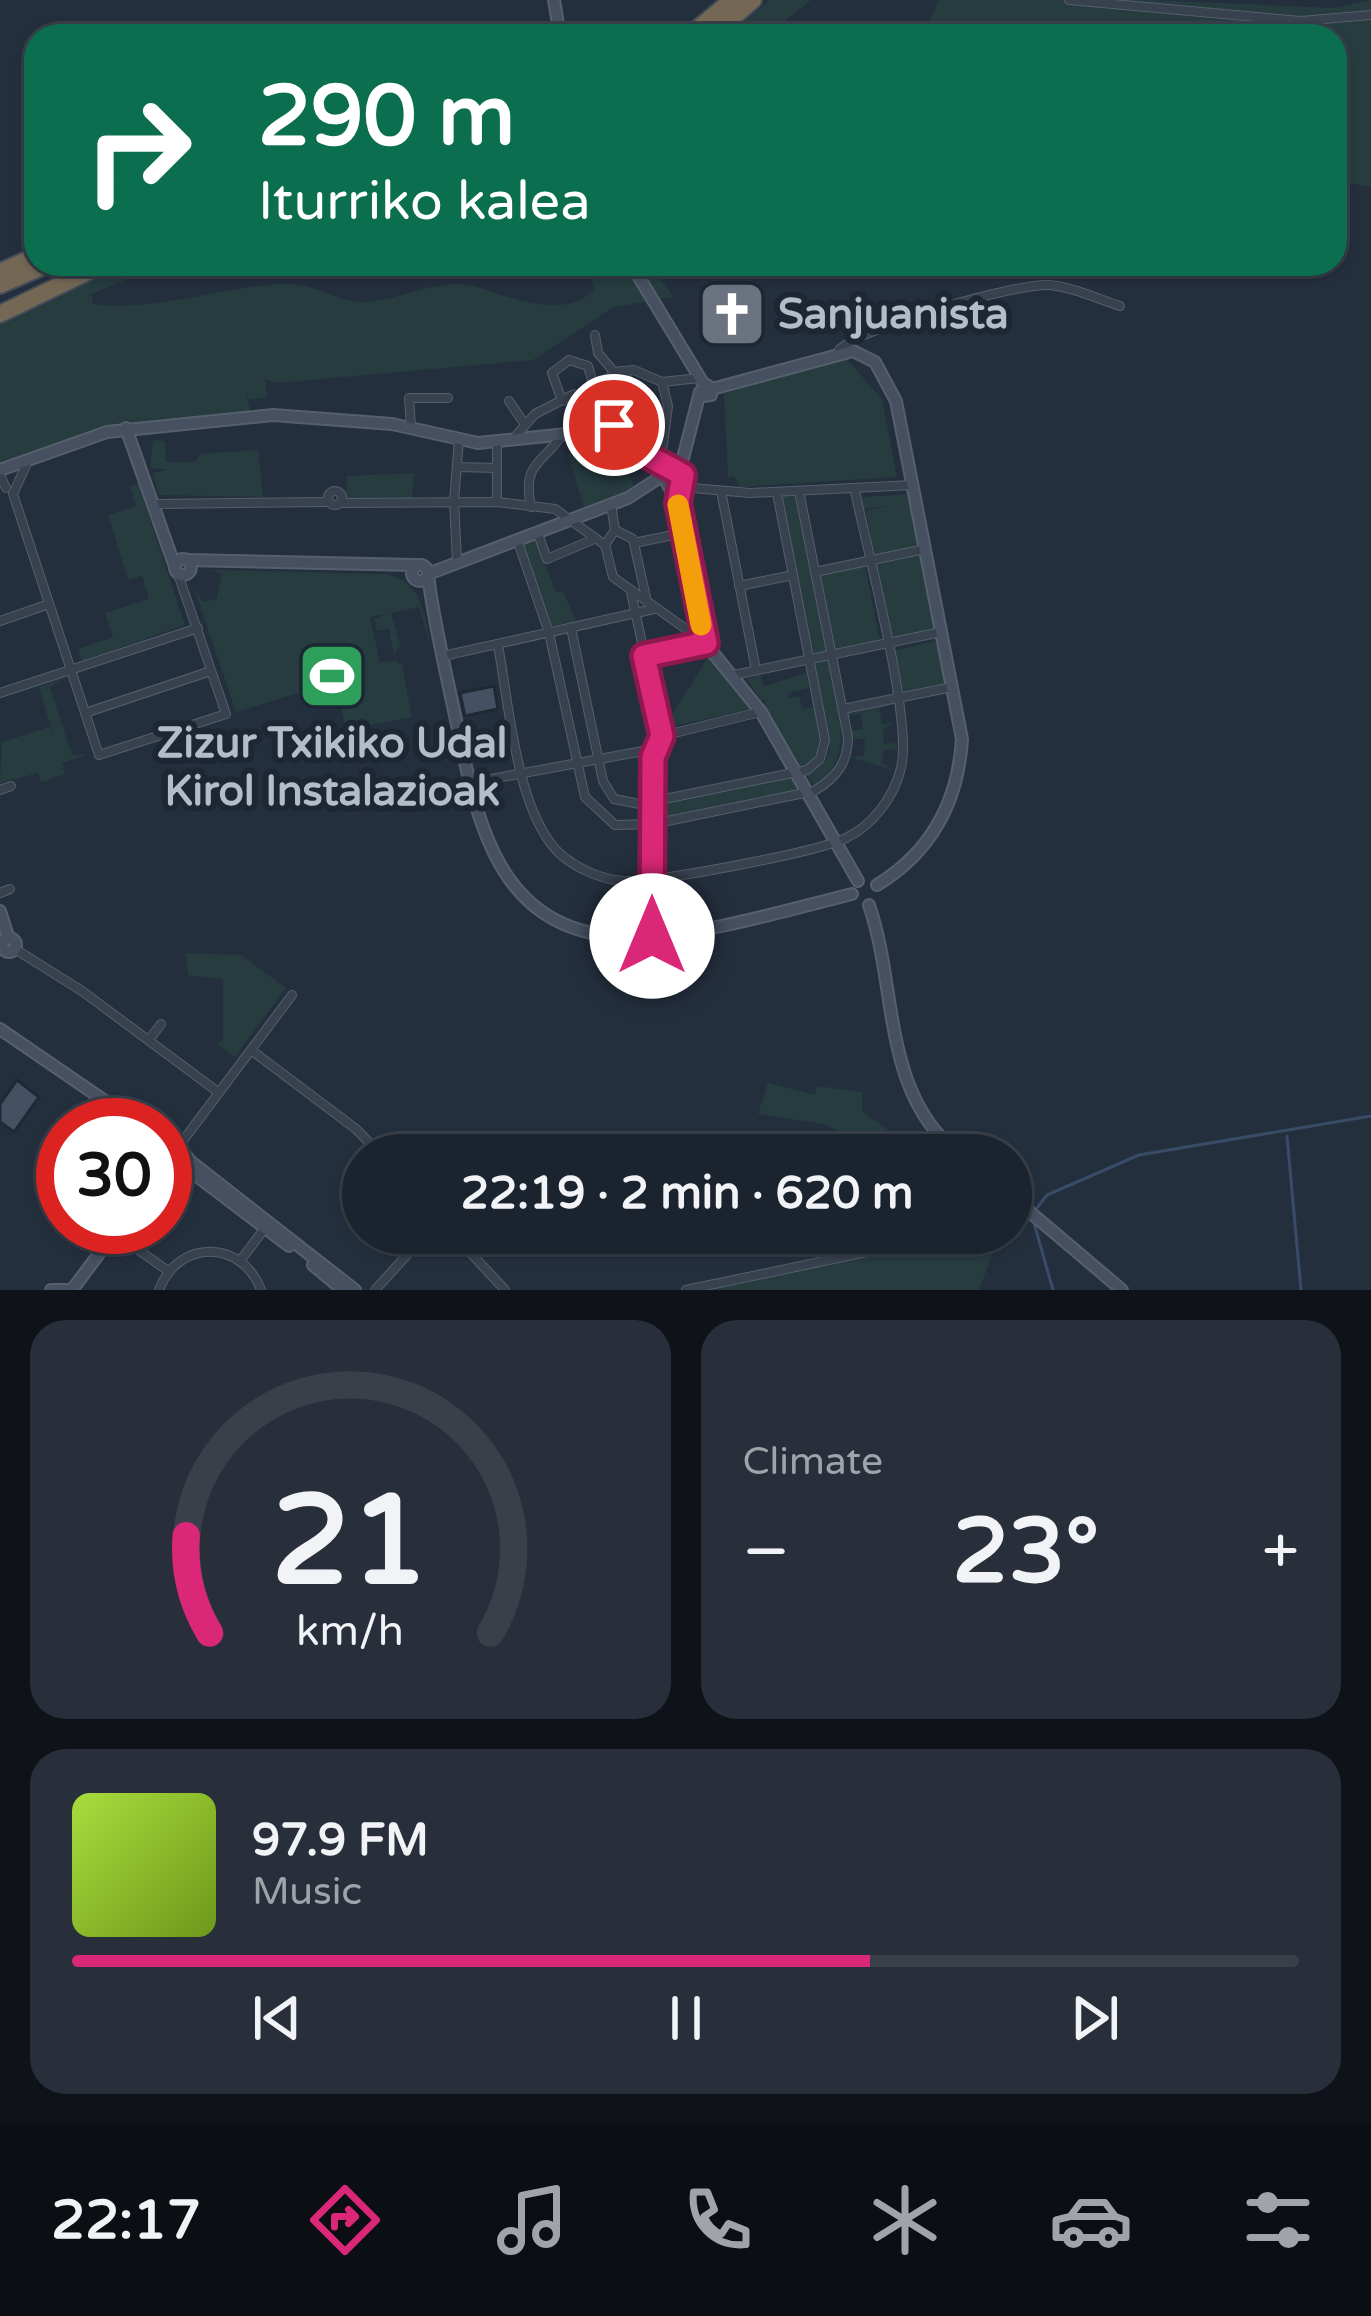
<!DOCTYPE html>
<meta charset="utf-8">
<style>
:root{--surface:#1b232e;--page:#282f3a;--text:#f1f3f6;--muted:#a0a4aa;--line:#39404a;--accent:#db2777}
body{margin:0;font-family:"Varela Round",sans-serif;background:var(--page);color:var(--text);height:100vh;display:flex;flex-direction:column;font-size:45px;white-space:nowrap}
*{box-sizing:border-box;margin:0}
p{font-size:39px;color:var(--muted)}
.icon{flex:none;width:66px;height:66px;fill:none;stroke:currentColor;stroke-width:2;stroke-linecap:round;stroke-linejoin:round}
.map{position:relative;height:1290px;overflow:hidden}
.drawer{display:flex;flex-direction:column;gap:30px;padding:30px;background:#0f1319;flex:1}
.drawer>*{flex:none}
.guide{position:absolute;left:24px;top:24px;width:1323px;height:252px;border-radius:36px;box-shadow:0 3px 9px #0004,0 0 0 3px var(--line);background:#0b6e4f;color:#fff;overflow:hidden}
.speed{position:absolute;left:36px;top:1098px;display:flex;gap:24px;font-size:60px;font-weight:700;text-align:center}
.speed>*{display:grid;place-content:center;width:156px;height:156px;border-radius:50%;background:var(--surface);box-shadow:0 3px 9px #0004,0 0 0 3px var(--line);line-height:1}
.speed .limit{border:18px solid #d22;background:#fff;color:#111}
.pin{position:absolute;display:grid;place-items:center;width:102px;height:102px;color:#fff;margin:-51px;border:6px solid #fff;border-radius:50%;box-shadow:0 3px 12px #0007}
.me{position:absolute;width:132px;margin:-66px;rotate:0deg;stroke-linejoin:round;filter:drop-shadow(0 0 9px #0008)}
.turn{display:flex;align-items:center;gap:42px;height:252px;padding:0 36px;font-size:54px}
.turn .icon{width:156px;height:156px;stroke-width:2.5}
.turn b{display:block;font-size:84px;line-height:102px}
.big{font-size:90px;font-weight:700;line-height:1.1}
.drawer .tile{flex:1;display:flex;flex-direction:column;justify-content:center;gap:18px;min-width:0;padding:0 42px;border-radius:36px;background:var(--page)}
.drawer .dial{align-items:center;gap:0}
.dial svg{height:312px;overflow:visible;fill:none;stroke:var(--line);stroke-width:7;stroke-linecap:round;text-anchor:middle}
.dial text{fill:var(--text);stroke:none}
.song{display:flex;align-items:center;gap:36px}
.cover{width:144px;height:144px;border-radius:18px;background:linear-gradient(135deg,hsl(80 70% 55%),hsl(80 70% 35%))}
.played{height:12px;border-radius:6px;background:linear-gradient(90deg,var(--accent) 65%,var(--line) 65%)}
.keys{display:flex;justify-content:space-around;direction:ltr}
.heat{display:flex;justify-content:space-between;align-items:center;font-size:66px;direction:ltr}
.drawer .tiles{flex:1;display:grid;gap:30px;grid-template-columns:1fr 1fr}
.tile:last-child{grid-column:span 2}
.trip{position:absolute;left:342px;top:1134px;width:690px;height:120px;border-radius:60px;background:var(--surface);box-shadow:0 3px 9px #0004,0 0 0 3px var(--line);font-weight:700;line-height:120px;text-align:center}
.tabs{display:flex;height:192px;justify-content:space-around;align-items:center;background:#0b0e12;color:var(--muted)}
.tabs .icon{width:84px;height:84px}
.tabs .current{color:var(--accent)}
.tabs b{font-size:54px;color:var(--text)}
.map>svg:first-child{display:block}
</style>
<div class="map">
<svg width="1371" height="1290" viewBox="0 0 1371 1290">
<rect width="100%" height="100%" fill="#242f3e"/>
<!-- green -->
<g fill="#263c3f">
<polygon points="769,0 811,0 766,36 729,36"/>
<polygon points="939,0 1150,0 1334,8 1371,0 1371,187 1335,180 1335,36 1139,36 1135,31 1133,36 929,36 926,28"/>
<path d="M122,264h43l-78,32h6l-1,8c65,8 130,-18 194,-20 30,-1 50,19 79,18 42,-2 76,-28 118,-13 33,11 86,30 111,0l-6,-25h60l26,33 -60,10 -81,53 -256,23 -12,-4 2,18 -18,3 -4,-10 6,22 -147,17 -104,36v-145z"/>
<polygon points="842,354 882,399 897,477 739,487 734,476 728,477 724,394"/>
<polygon points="153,440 165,441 166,462 195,462 200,454 258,450 263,497 159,495 152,473 168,470 150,468"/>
<polygon points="582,446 591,448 585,465 589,467 594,454 612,462 617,448 636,490 585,511 568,454"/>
<polygon points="414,473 412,500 346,501 347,476"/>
<polygon points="138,483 185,625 82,661 78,649 113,637 105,613 149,599 142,576 128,580 108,515 136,506 130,486"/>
<polygon points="797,494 827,651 813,654 780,495"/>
<polygon points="911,494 919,546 874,556 866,511 887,506 863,509 861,497"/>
<polygon points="535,540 556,592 563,592 577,622 549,626 521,546"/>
<polygon points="921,555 936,629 890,640 876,564"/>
<polygon points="865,566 880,640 835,649 820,574"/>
<path d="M210,570l176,4c38,9 39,42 45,75l-12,-42 -28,6 9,31 -6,12 -5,-27 -12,2 -3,-12 12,-5 -16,3 10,46 16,-3 6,5 10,52 -66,13 -11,-48 -99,30 -42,-124 9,14 14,-3 5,-25z"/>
<polygon points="940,640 948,683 901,692 892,651"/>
<polygon points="708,657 750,710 667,727 666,725"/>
<path d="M829,658c6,42 30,98 -14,128l-8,-11 19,-14 4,-13 -15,-86z"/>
<path d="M806,673l3,15 -21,5 1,5 10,-2 3,13 11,-2c6,24 15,47 -12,60l-38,-63 5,-4h-7l-14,-21 13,-5 4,12z"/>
<polygon points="63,678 50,688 72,755 89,754 62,763 65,774 41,782 38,773 0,783 2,742 49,727 53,734 39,687"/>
<polygon points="891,703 879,709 882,724 895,723 883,729 884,744 897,743 897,750 884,749 882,763 893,770 850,757 864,756 865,739 852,739 850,731 863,729 860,713 847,716 847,712"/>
<polygon points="794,777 801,789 797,793 660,818 660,804"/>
<polygon points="186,953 241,955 286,988 235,1057 216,1043 223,1042 223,979 188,975"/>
<polygon points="768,1083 815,1095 817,1086 862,1092 862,1111 888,1130 876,1151 824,1124 758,1114"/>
<polygon points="934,1233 1000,1233 979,1290 686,1290 929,1239"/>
</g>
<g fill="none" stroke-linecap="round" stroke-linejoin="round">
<!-- stream -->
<g stroke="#394c67" stroke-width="3">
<polyline points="1287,1136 1301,1290"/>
<polyline points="1037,1208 1047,1195 1139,1155 1371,1116"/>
<polyline points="1034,1223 1053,1290"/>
</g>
</g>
<!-- building -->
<g fill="#455162" stroke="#1f2835" stroke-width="3">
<polygon points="494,686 498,709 465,716 460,693"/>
<polygon points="17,1080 39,1097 14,1132 0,1122 0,1104"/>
</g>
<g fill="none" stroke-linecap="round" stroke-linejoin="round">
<defs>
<g id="street">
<polyline points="1069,0 1301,21 1371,15"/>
<polyline points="595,335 598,353 614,372"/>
<path d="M839,350c22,-23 178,-67 210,-65 24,2 49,14 71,21"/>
<polyline points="621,371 649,407 662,452"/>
<polyline points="606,379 625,404 626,425"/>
<polyline points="662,382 668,406 663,445"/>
<polyline points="509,401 524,423"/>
<polyline points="562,401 552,373 569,360 588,366 595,391"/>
<polyline points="653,423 613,425 585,413 614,372 634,370 662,382 699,378"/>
<polyline points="411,427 409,398 448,398"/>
<polyline points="513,439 535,414 574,394"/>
<polyline points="27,463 13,494 99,755 226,714 178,574"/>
<polyline points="457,467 496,468"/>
<polyline points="0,475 6,488"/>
<polyline points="681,487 750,493 913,485"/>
<polyline points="721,491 756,670"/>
<circle cx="335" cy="498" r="7"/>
<polyline points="497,502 497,443"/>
<polyline points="340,503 497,502 555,509 605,545"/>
<polyline points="156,504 329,502"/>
<path d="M531,507c-10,-46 14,-44 32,-74"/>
<polyline points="615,530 633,539 647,602"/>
<polyline points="538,534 547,559 592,540"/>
<path d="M518,542l31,91 36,164 30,28 38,-1 161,-33c22,-13 34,-28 34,-54l-49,-246"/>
<polyline points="634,543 683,533"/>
<polyline points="605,545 613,577 704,642"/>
<polyline points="605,545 615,530 611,505"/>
<polyline points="457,561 454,501 459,439"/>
<polyline points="815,572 925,549"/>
<polyline points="739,586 793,575"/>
<polyline points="631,592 662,736 653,757 652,936"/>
<polyline points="0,621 49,604"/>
<polyline points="571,628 603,781 614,799 640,804 807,770 820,759 825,740 777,493"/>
<path d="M498,645c11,59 18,164 60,207 17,16 42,27 65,29 32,2 195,-29 223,-43 27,-13 48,-41 55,-70 12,-49 -34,-218 -46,-277"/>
<polyline points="443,656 654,609"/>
<polyline points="644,656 704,643"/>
<polyline points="734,675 941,632"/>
<polyline points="0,693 198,628"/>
<polyline points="843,709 952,687"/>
<polyline points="85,713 208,672"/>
<polyline points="662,736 760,712"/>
<polyline points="469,783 654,749"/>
<polyline points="0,790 11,786"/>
<polyline points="0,893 10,889"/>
<polyline points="15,949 82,991 218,1092"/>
<polyline points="149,1040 161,1024"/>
<polyline points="251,1050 356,1129 381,1155"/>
<polyline points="179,1146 292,995"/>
<polyline points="115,1233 168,1271"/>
<polyline points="452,1233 505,1290"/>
<polyline points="240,1261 265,1228"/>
<path d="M159,1290c19,-51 83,-51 102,0"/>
<polyline points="375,1290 427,1233"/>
<polyline points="686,1290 929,1239 934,1233"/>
</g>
<g id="secondary">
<polyline points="554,0 560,36"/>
<polyline points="631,264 703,383 712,388 711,395 703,396"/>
<path d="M712,389l141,-38 22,11 21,39 66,338c-4,63 -31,113 -85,146"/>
<polyline points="126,428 175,567"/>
<polyline points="657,465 678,503 705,643 761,712 858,881"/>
<polyline points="0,470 107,432 273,415 392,424 478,443 596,431 673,469"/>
<polyline points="680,470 700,392"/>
<circle cx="183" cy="567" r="8"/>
<polyline points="187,560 416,565"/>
<circle cx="420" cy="573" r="8"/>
<polyline points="428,574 628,498 665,474"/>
<path d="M428,575c6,49 18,97 28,145 22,107 43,218 179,217 66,-1 152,-27 217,-43"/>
<path d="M869,905c29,84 12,189 91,250"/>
<polyline points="0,911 8,936"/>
<circle cx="9" cy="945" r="7"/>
<polyline points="0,1029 140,1125"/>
<polyline points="165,1147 179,1146 190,1161 355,1290"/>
<polyline points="165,1160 185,1167 289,1246"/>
<polyline points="1011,1196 1122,1290"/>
<polyline points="313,1265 343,1290"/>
<polyline points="51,1290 68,1290"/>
<polyline points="72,1290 119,1227"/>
</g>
<g id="highway">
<polyline points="689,36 732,0"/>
<polyline points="712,36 753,0"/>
<polyline points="0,272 36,256"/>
<polyline points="0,285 49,264"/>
<polyline points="0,314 104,264"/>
</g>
</defs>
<!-- street casing -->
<use href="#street" stroke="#565f6c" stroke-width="10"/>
<!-- secondary casing -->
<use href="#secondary" stroke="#565f6c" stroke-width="14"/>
<!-- highway casing -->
<use href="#highway" stroke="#434c59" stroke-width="20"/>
<!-- street -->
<use href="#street" stroke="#38414e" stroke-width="8"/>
<!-- secondary -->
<use href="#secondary" stroke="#465061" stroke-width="10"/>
<!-- highway -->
<use href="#highway" stroke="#746855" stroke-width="16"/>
</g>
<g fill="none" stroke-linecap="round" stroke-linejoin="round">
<defs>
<polyline id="route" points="614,425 615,438 683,475 678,503 706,643 644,656 662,736 653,757 652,936"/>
</defs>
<!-- route casing -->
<use href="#route" stroke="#8e194d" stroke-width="30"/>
<!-- route -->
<use href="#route" stroke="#db2777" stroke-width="21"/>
<!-- slow -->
<polyline stroke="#f59e0b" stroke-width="21" points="678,505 701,625"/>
</g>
<!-- icons -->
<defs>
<symbol id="church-square" viewBox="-11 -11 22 22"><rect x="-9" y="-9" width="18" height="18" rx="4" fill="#6b7280" stroke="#1d2633"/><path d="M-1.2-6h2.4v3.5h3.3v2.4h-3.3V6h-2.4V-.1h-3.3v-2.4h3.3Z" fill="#fff"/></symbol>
<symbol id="stadium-square" viewBox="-11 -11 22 22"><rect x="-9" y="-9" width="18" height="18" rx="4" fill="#2e9e5b" stroke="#1d2633"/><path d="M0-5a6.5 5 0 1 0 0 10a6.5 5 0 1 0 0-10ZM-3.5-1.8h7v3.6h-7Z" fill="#fff"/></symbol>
</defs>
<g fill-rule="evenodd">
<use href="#church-square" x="694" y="276" width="76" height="76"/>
<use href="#stadium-square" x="294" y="638" width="76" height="76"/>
</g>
<g text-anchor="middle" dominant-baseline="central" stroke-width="12" stroke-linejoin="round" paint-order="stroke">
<!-- poi labels -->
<g font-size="42" font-weight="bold" fill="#b4bcc9" stroke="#1d2633" text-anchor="start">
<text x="778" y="314">Sanjuanista</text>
<text x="332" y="743" text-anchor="middle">Zizur Txikiko Udal<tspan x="332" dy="48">Kirol Instalazioak</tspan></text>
</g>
</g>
</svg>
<div class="speed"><div class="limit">30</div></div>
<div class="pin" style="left:614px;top:425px;background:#d93025"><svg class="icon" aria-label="arrive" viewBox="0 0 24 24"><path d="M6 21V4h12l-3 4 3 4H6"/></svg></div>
<svg class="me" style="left:652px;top:936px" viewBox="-20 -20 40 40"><circle r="19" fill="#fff"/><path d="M0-13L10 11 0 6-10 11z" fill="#db2777"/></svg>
<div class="trip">22:19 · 2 min · 620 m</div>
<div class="guide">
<div class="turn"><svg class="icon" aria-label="right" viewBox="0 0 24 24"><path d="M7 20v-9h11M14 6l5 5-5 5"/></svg><div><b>290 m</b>Iturriko kalea</div></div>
</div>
</div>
<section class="drawer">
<div class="tiles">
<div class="tile dial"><svg viewBox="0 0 100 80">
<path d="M14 69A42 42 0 1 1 86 69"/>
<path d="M14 69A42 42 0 0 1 8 44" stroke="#db2777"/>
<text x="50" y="56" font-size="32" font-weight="700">21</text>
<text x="50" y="72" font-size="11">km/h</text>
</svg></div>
<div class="tile"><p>Climate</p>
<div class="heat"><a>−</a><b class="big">23°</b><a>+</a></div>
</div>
<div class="tile">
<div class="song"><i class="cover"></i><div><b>97.9 FM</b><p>Music</p></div></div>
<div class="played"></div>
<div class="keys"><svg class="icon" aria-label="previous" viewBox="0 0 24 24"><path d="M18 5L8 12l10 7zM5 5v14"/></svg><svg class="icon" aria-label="pause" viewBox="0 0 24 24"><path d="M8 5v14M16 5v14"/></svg><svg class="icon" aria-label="next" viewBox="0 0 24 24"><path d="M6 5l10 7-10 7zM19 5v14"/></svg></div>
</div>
</div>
</section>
<nav class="tabs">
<b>22:17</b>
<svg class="icon current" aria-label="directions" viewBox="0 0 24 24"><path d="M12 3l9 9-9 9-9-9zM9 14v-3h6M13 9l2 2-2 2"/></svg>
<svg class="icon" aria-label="music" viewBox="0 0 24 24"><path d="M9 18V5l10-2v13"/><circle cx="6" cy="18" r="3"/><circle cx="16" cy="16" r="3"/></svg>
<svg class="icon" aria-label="phone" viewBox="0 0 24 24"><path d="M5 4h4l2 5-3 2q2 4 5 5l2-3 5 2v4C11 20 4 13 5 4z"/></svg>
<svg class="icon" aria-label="climate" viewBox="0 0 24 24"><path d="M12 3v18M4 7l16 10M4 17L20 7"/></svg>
<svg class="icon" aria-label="car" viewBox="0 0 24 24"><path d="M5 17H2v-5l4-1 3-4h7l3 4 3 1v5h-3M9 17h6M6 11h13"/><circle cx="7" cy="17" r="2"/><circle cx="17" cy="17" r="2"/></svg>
<svg class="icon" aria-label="filters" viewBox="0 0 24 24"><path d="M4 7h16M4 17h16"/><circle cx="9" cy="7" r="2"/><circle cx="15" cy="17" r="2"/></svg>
</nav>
